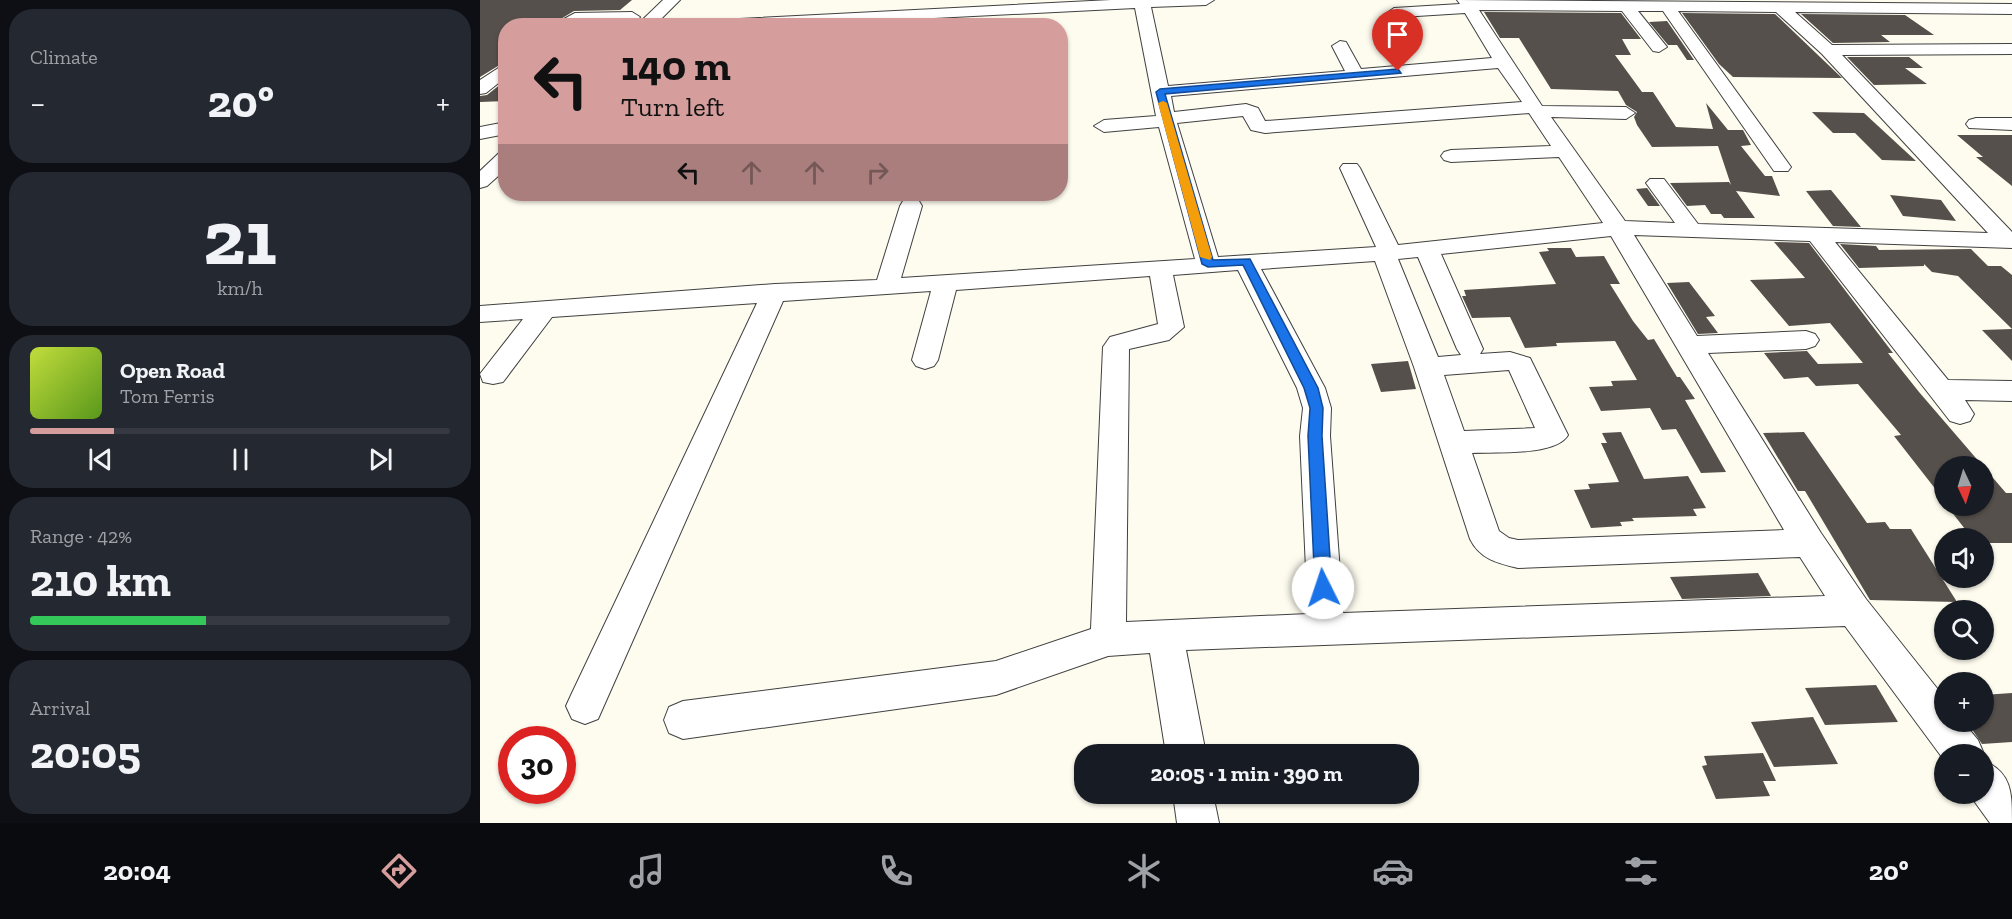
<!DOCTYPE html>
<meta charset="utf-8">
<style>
:root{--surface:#171b24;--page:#242831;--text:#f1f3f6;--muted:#9ea1a6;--line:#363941;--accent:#d59e9d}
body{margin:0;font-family:"Zilla Slab",serif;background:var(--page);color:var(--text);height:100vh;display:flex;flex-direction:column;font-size:22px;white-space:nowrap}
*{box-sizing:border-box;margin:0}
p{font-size:20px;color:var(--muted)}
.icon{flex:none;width:33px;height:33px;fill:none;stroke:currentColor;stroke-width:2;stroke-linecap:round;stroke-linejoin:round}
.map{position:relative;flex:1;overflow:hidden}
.side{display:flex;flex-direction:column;gap:9px;padding:9px;background:#0d0f14;width:480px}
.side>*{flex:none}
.hud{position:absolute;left:18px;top:18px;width:570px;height:183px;border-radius:24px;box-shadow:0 2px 4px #0004;background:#d59e9d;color:#111;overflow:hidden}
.needle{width:39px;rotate:176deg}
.fabs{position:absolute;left:1454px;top:456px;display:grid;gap:12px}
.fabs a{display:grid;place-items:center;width:60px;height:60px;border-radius:50%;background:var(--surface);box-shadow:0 2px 4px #0004;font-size:30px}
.speed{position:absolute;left:18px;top:726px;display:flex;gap:12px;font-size:30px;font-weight:700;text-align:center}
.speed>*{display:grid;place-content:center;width:78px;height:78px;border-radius:50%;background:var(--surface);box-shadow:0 2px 4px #0004;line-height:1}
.speed .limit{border:9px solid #d22;background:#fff;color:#111}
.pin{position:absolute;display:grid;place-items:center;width:51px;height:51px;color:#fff;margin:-62px -26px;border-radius:50% 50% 50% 0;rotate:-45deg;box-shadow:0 0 6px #0007}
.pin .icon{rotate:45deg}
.me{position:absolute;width:66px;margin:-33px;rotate:356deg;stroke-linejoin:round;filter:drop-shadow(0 0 4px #0008)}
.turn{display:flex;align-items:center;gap:21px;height:126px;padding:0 24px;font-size:27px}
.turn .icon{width:78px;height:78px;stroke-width:2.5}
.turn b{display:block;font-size:42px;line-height:51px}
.lanes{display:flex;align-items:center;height:57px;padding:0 24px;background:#0003;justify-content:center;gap:30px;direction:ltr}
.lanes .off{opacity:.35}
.big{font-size:45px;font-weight:700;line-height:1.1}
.side .widget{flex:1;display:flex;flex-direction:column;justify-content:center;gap:9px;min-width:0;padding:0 21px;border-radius:24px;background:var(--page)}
.side .dial{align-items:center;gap:0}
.dial b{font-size:78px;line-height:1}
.song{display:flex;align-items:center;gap:18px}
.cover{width:72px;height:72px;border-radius:9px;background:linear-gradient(135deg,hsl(70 70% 55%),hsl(90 70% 35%))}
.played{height:6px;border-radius:3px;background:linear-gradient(90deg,var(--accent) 20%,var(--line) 20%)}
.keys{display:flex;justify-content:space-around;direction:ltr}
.heat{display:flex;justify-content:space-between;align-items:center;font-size:33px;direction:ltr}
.charge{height:9px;border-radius:4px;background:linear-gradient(90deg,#34c759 42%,var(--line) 0)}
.trip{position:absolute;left:594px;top:744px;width:345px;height:60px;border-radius:24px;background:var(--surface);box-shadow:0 2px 4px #0004;font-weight:700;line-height:60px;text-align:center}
.tabs{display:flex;height:96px;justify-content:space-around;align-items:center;background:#090b0e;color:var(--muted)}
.tabs .icon{width:42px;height:42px}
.tabs .active{color:var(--accent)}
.tabs b{font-size:27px;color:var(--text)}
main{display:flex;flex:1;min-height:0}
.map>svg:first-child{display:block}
</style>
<main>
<section class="side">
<div class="widget"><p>Climate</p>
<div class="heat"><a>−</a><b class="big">20°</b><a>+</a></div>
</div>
<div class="widget dial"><b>21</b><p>km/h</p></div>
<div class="widget">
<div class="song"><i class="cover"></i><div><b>Open Road</b><p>Tom Ferris</p></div></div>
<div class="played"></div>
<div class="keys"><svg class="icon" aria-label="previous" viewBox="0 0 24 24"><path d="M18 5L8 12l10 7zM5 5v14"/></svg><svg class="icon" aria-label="pause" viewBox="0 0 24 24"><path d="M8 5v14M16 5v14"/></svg><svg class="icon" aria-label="next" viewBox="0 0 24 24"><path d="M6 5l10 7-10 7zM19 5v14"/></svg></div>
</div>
<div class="widget"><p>Range · 42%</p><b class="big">210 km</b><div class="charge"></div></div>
<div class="widget"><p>Arrival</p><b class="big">20:05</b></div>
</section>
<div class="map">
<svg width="1532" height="823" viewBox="0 0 1532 823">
<rect width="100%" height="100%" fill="#fefcef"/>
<!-- building -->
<g fill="#55504b">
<polygon points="0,0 152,0 140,10 94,11 69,26 26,26 26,61 0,77"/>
<polygon points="1004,12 1141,13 1161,39 1142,39 1151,55 1135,55 1162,92 1173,92 1196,127 1233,129 1226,103 1248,130 1263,130 1271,145 1261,146 1285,176 1292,176 1300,196 1256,191 1275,218 1244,218 1241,214 1231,214 1225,205 1207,206 1190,183 1249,182 1251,185 1238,146 1172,147 1157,125 1154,117 1157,112 1146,105 1138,91 1071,89 1039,38 1020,38"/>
<polygon points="1202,13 1295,14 1362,78 1253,77 1239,64"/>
<polygon points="1321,14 1425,15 1454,35 1401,35 1410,42 1353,43"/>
<polygon points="1187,21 1214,60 1207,60 1197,45 1188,45 1169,22"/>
<polygon points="1367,57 1429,57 1443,68 1425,68 1447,84 1394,85"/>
<polygon points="26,80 26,101 0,102 0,96 7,95"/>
<polygon points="1332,112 1384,113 1436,161 1402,160 1375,133 1353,133"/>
<polygon points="1477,135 1532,135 1532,186 1496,157 1503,157"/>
<polygon points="1167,188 1180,206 1168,206 1156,189"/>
<polygon points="1351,190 1381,227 1353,226 1326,191"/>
<polygon points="1410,195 1461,200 1476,221 1423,216"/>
<polygon points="1294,242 1329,243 1413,353 1408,353 1439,392 1526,493 1532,493 1532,543 1503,543 1503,538 1492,538 1467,506 1503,506 1503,466 1464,466 1464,500 1414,436 1421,435 1378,384 1336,386 1328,377 1304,379 1284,353 1327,351 1338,364 1383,363 1350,323 1309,326 1270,280 1325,278"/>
<polygon points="1360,244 1396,246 1399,250 1491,249 1508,266 1521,266 1532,275 1532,329 1478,276 1452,272 1444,264 1444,266 1379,268"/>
<polygon points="1067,248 1091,248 1096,257 1124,256 1140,284 1130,284 1153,321 1168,340 1174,339 1197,377 1200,377 1215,399 1205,400 1246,472 1221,473 1196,429 1182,430 1170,408 1121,411 1109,387 1133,386 1131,381 1157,380 1135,341 1076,343 1077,346 1045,348 1030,317 992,318 982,296 986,296 984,290 1076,284 1059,252 1069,251"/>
<polygon points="1209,282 1235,316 1226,317 1238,333 1218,334 1187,283"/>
<polygon points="1532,329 1532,361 1502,330"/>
<polygon points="928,361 936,389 901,392 891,364"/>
<polygon points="1141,432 1164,479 1208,476 1226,508 1213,509 1217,516 1152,518 1154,521 1140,522 1142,526 1111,528 1094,490 1110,489 1108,484 1139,482 1121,443 1127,443 1122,433"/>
<polygon points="1324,432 1387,523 1405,522 1410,529 1431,529 1477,602 1390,600 1325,491 1318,491 1283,433"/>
<polygon points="1278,573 1291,596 1202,599 1190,577"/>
<polygon points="1396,685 1418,722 1345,725 1325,688"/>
<polygon points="1532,693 1532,742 1502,744 1487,722 1503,722 1503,695"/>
<polygon points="1333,717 1358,764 1294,767 1271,722"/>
<polygon points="1283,753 1296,781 1283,781 1290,796 1236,799 1222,766 1227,765 1224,756"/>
</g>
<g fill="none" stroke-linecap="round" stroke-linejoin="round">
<defs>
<g id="minor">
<polygon points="183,0 200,0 174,26 156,26"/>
<path d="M631,0h103l-8,5 -55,2 17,79 177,-15 -13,-25 8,-5 6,1 15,27 131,-11 -27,-45 -64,4 13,21 -8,5 -6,-2 -16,-26 10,-7 66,-4 -3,-4 555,4v10l-217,-2 37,33 180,-1v10l-170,1 170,177v16l-177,-6 113,138 64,1v20l-47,-1 9,14 -4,7 -10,3 -10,-3 -140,-180 -176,-6 63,101 109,-5 9,3 4,6 -4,6 -9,3 -98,4 113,180 45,66 78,98v25h19l15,18 6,14 -1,2 -39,-2v6l-99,-134 -659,24 20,104h-40l-16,-101 -42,3 -112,39 -313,44 -14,-6 -5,-13 5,-13 14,-6 313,-40 95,-32 12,-282 7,-10 48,-13 -8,-48 -194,14 -18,70 -4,6 -9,3 -9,-3 -4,-6 19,-69 -148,10 -185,418 -13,5 -13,-5 -6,-13 6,-13 185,-390 -205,14 -49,65 -10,2 -10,-2 -3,-8 43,-55 -43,3v-16l295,-22 102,-4 23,-74 3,-5h16l3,5 -21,72 294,-19 -36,-132 -55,5 -10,-6 10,-6 52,-4 -21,-108 -359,18h-117l2,-3zM999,10l143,1 31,40 6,1 8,-5 -29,-36h25l111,160h14l3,-4 -113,-156 98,1 46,42 166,179 -290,-9 -34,-45h-14l-4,4 29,40 -50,-2 -74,-104 75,2 9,-6 -9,-6 -84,-1zM1018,68l24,34 -257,19 -7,-13 -12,-4 -72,8 -3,-16zM1049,113l22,33 -100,4 -7,2 -3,4 3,4 7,2 108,-5 44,66 -205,22 -38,-77 -3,-4h-14l-3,4 36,79 -158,10 -41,-134 66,-7 8,14 14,3zM1131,236l173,294 -266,10 -9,-2 -10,-7 -27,-78c24,-1 84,3 96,-18l-38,-77 -20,-6 -30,2 3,-5 -42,-95zM938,257l39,92 4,6 -23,2 -40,-98zM895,261l39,106 56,172c10,20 27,24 48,29l282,-11 25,39 -482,17 -13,-177 1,-28 -6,-20 -64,-119zM758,270l59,118 6,20 -3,28 8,178 -182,8 3,-273 40,-9 15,-13 -11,-52zM1029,370l26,58 -71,3 -20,-56z"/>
<polygon points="152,12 160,17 152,26 135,26 138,22 71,26 95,13"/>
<polygon points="26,63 26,77 6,93 0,94 0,80"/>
<polygon points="1496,118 1532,118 1532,130 1489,128 1486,124 1489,120"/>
<polygon points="26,122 26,134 0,139 0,127"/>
<polygon points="26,151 26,169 7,186 0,188 0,171 19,153"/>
<path d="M1503,760c29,13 29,32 29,63h-22l-21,-29h14z"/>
<polygon points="693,794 733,794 739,823 697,823"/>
</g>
</defs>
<!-- minor casing -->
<use href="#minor" stroke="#404040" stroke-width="2"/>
<!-- minor -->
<use href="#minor" fill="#fff" fill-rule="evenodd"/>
</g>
<!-- route -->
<polygon fill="#1a73e8" stroke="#114b97" stroke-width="1.5" points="918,69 921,73 685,94 733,260 770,259 838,388 843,408 842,436 852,588 849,593 838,593 835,588 828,436 830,408 824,388 763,265 728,267 722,264 676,92 680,89"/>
<!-- slow -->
<polygon fill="#f59e0b" points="683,101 687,103 732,257 730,260 720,257 678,103"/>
</svg>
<div class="fabs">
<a><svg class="needle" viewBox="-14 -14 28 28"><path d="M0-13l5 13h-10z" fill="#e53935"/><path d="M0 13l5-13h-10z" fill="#9ea1a6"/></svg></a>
<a><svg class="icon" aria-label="sound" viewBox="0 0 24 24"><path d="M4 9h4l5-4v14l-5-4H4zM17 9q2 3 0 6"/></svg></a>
<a><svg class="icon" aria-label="search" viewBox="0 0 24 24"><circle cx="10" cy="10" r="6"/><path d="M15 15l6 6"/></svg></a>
<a>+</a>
<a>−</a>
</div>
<div class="speed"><div class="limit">30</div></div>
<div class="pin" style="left:918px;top:71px;background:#d93025"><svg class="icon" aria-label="arrive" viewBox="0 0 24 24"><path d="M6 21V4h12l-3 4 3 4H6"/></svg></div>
<svg class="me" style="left:843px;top:588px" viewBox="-20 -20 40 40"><circle r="19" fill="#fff"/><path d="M0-13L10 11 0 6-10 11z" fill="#1a73e8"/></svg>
<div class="trip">20:05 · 1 min · 390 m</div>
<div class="hud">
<div class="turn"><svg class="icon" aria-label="left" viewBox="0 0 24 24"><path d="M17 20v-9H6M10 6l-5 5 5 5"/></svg><div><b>140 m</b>Turn left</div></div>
<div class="lanes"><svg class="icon" aria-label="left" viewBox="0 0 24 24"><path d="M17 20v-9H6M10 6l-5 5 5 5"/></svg><svg class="icon off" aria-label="ahead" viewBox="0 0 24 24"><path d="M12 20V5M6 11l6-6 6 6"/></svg><svg class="icon off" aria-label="ahead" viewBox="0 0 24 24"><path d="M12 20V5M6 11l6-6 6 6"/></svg><svg class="icon off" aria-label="right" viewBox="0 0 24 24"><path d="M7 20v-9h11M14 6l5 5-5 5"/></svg></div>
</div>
</div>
</main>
<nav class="tabs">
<b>20:04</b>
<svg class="icon active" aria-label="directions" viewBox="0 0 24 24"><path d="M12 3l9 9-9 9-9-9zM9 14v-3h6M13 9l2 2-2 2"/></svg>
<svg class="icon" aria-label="music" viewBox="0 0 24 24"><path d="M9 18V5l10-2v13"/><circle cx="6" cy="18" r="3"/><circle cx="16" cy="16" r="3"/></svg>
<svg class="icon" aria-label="phone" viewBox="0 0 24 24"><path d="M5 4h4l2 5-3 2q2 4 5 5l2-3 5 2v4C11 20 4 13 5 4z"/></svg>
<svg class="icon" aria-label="climate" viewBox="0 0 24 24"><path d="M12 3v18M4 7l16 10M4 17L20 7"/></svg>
<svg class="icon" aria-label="car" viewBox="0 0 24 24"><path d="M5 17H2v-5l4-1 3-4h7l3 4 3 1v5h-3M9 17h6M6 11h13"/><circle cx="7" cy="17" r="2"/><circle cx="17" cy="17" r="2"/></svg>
<svg class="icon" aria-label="filters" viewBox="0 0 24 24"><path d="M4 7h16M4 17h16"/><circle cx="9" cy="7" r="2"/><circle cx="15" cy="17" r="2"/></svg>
<b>20°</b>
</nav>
